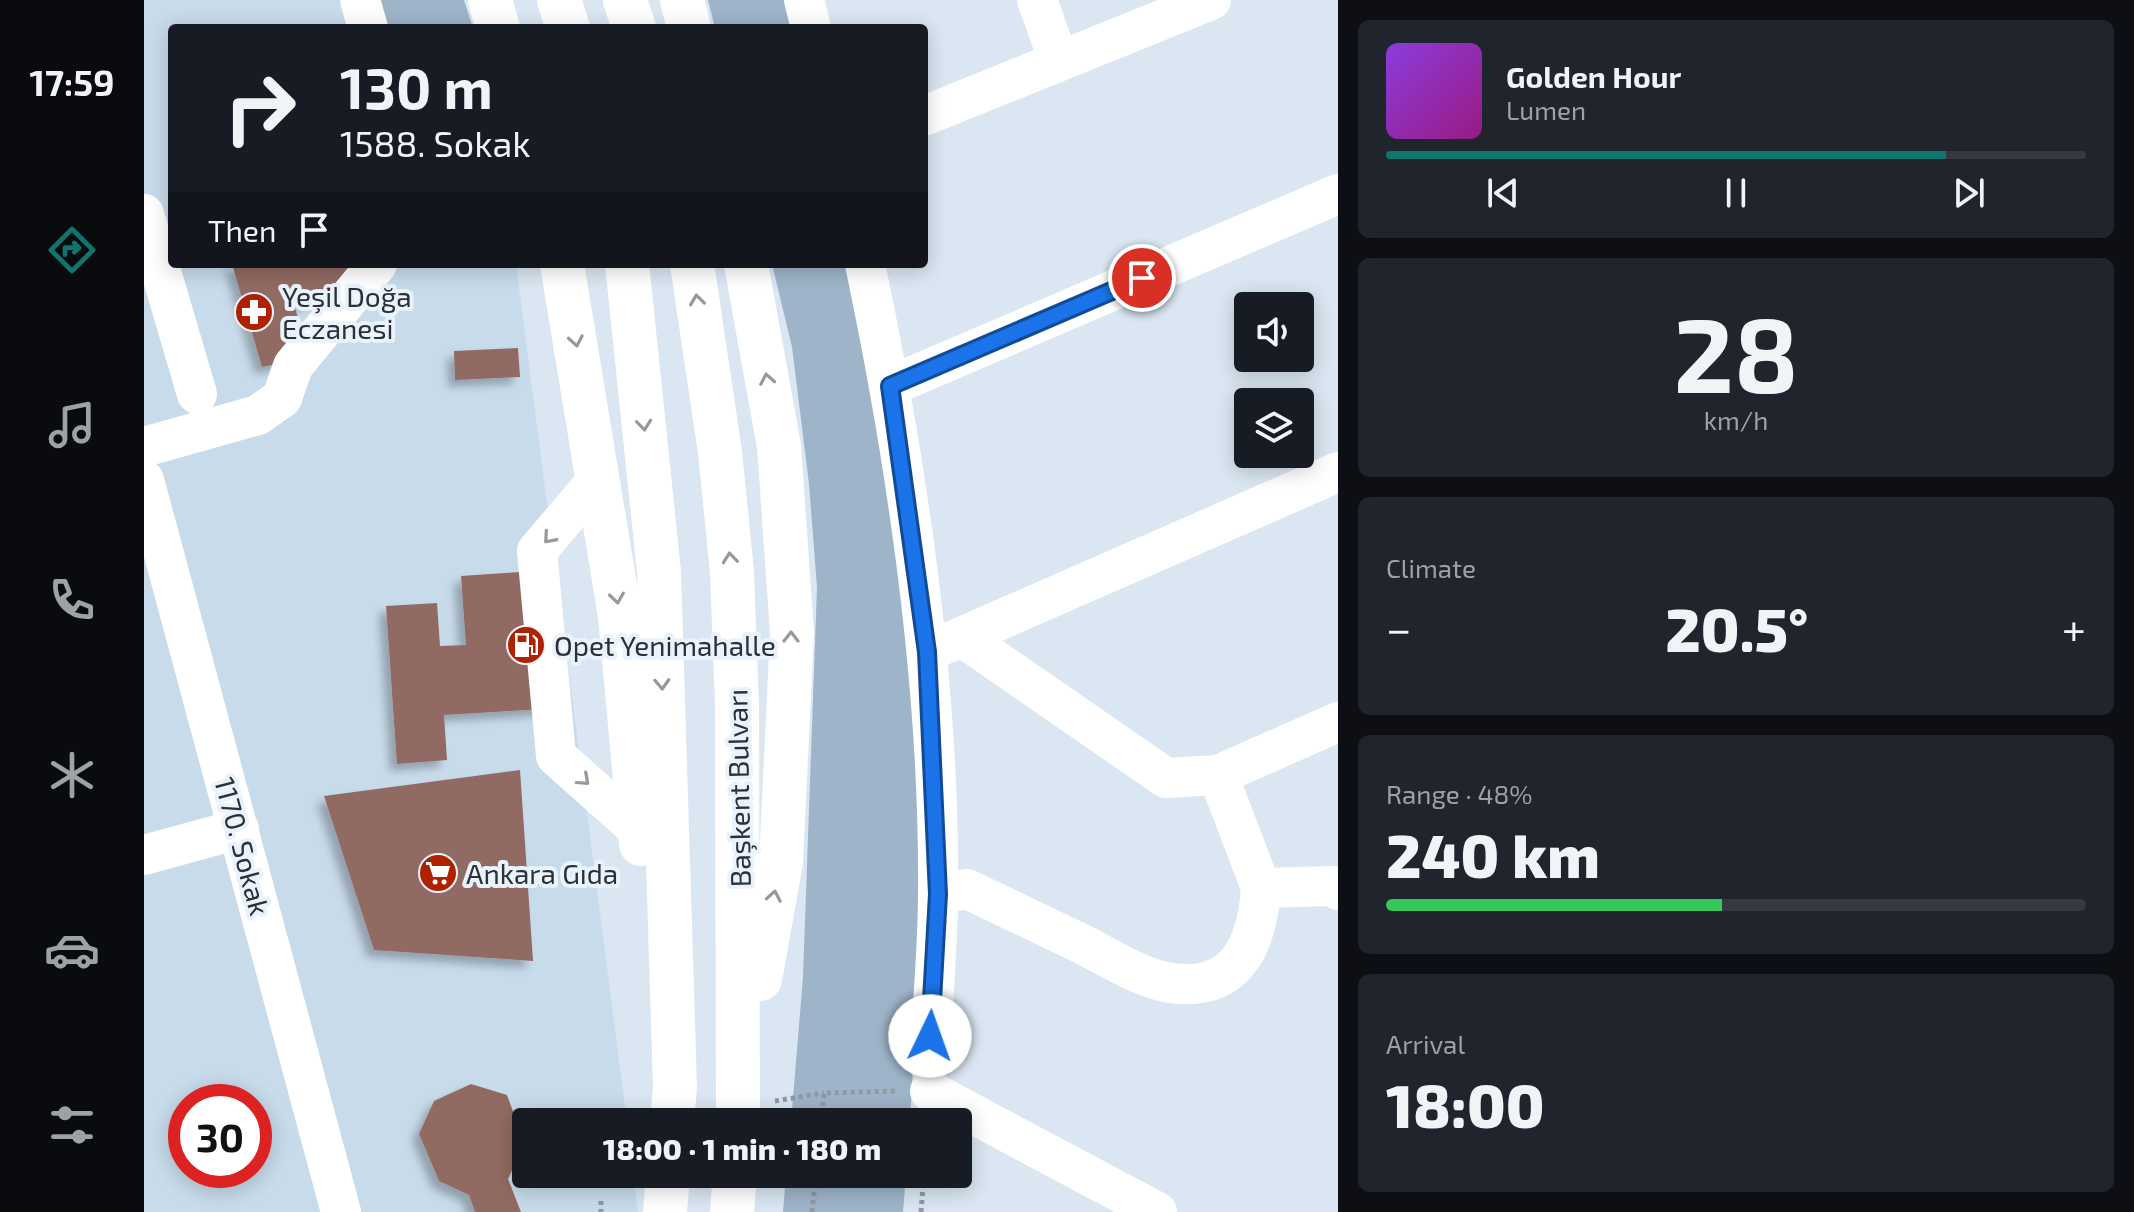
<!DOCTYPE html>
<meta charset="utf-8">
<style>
:root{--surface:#171b24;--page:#20242c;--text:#f1f3f6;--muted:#9ea1a6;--line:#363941;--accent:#0f766e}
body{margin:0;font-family:"Exo 2",sans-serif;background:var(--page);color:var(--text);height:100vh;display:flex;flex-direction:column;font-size:30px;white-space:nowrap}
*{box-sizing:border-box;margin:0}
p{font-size:26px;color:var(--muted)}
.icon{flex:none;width:44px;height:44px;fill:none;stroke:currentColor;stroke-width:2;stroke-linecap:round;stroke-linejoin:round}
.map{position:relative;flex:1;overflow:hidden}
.side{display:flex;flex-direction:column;gap:20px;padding:20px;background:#0d0f14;width:796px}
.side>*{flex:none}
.guide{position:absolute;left:24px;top:24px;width:760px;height:244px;border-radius:8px;box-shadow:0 4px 20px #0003;background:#171b24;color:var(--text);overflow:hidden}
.fabs{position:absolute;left:1090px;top:292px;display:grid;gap:16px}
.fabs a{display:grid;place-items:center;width:80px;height:80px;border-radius:8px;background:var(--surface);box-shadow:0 4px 20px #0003;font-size:40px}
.speed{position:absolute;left:24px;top:1084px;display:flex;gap:16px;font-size:40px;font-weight:700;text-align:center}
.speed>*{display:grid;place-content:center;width:104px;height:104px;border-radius:50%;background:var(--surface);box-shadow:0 4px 20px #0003;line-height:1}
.speed .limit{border:12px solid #d22;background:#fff;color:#111}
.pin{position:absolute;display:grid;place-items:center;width:68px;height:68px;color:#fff;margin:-34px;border:4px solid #fff;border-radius:50%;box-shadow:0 2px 8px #0007}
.me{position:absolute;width:88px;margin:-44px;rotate:3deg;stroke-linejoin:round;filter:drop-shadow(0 0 6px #0008)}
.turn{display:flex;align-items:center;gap:28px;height:168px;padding:0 40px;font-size:36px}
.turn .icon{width:104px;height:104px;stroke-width:2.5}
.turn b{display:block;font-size:56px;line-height:68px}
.then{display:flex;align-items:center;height:76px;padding:0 40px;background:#0003;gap:16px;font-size:30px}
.big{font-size:60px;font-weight:800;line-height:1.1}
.side .widget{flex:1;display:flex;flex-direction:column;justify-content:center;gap:12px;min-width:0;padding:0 28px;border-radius:12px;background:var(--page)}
.side .dial{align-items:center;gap:0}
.dial b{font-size:104px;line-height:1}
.song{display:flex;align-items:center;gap:24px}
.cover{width:96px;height:96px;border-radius:12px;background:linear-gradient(135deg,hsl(270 70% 55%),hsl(310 70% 35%))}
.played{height:8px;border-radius:4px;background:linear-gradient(90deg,var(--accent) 80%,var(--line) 80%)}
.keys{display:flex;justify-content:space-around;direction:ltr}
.heat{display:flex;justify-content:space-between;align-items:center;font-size:44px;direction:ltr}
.charge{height:12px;border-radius:6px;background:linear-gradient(90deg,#34c759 48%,var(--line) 0)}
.trip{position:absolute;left:368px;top:1108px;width:460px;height:80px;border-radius:8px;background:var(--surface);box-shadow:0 4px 20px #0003;font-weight:800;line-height:80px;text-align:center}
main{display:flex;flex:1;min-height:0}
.menu{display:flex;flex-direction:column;width:144px;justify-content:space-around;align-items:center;background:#090b0e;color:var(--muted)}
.menu .icon{width:56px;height:56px}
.menu .on{color:var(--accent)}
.menu b{font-size:36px;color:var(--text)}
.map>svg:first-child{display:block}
</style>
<main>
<nav class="menu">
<b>17:59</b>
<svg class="icon on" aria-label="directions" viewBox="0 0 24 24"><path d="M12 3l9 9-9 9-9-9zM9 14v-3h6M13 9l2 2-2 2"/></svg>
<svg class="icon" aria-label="music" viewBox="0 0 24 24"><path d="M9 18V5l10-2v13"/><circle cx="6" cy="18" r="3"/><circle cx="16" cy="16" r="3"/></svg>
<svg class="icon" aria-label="phone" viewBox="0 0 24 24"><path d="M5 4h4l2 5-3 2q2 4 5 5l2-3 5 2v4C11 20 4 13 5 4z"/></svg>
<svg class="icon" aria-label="climate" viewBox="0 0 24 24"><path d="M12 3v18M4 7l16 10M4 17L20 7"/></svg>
<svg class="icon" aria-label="car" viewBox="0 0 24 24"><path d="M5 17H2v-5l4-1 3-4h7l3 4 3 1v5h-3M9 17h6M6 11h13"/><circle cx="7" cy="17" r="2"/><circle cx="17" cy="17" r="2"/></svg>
<svg class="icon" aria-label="filters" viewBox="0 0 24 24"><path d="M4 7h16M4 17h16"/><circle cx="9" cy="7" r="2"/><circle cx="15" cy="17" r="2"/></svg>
</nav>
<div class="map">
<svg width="1194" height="1212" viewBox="0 0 1194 1212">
<defs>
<filter id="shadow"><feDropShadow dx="-7" dy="7" stdDeviation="4" flood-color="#0004"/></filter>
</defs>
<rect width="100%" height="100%" fill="#dae6f2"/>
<!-- built -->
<path fill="#c8dbeb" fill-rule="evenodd" d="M0,0h277l10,28h-259v236h344l111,858h-101v52h107l5,38h-494zM42,1102h68v68h-68z"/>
<!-- green -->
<g fill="#9eb4c9">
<polygon points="232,0 320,0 329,28 240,28"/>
<polygon points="564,0 644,0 651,28 571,28"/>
<polygon points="628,264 709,264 770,664 778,897 766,1122 647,1122 659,977 673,587 665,484 648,347"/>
<polygon points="642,1174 762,1174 759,1212 639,1212"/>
</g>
<!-- building -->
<g fill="#916b63" filter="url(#shadow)">
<polygon points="88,264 217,264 192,296 150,305 157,328 137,363 118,367"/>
<polygon points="374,348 376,377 311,380 310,351"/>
<polygon points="405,570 415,708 300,715 303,760 253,764 242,606 293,603 296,646 322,645 317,576"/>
<polygon points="376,770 389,961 230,950 180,796"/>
<polygon points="327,1084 363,1095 381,1144 364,1179 377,1212 331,1212 325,1195 295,1181 275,1134 290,1101"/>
</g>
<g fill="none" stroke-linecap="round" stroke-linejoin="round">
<!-- path -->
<g stroke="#9098a1" stroke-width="5" stroke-dasharray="4 4" stroke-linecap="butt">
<polyline points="631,1101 680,1093"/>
<polyline points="677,1122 680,1093 753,1091"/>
<polyline points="457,1201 457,1212"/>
<polyline points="668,1212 672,1174"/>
<polyline points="777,1212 780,1174"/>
</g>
<!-- minor -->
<g stroke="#fff" stroke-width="40">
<polyline points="216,0 224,28"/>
<polyline points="660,0 667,28"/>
<polyline points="893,0 915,61"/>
<polyline points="780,116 1067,0"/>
<polyline points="0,214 53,394"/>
<path d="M721,264c43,205 75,421 73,630 0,57 -6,114 -9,170"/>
<polyline points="746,386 1194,194"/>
<polyline points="0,447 114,415 138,398 149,366 233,264"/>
<polyline points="455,478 393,551 412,756 495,830"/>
<polyline points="0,480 197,1212"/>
<polyline points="818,637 1022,778 1074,775 1194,722"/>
<polyline points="783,652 1194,472"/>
<polyline points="1074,775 1117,888 1187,886 1194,890"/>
<polyline points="0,855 95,829"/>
<path d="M794,894l29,-5c38,18 77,37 115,55 26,13 55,32 83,38 70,13 92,-35 96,-94"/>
<polyline points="786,1091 1013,1212"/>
</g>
<!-- major -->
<g stroke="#fff" stroke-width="44">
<polyline points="346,0 354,28"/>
<polyline points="415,0 424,28"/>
<polyline points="481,0 490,28"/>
<polyline points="538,0 545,28"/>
<polyline points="418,264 476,616 497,844"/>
<polyline points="483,264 515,572 531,1087 528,1122"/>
<polyline points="548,264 576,452 588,572 593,705 594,1122"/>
<polyline points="602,264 635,446 648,633 637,862 616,979"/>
<polyline points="521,1212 524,1174"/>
<polyline points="588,1212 591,1174"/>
</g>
</g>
<!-- one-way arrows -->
<defs><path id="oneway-chevron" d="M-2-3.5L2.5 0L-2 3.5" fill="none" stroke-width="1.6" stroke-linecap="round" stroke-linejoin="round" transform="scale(2)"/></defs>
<g stroke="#96989a">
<use href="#oneway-chevron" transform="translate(553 300) rotate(-97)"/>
<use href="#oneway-chevron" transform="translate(432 341) rotate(80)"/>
<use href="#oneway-chevron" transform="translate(623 379) rotate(-100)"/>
<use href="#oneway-chevron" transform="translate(500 425) rotate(84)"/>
<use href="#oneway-chevron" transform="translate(405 538) rotate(131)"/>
<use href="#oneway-chevron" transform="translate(586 558) rotate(-96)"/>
<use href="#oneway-chevron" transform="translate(473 598) rotate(82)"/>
<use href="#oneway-chevron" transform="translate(647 637) rotate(-90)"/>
<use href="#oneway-chevron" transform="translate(518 684) rotate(88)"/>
<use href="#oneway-chevron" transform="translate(440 780) rotate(42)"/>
<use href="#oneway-chevron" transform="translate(630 896) rotate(-80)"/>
</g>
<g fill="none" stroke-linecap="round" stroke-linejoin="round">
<defs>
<polyline id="route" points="786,1036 794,894 783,652 746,386 998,278"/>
</defs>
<!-- route casing -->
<use href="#route" stroke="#114b97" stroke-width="20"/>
<!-- route -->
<use href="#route" stroke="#1a73e8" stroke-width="14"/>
</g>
<!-- icons -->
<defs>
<symbol id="pharmacy-disc" viewBox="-11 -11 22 22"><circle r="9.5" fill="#ae2101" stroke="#e9f3fd"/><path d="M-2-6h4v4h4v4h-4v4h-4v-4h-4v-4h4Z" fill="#fff"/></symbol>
<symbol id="fuel-disc" viewBox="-11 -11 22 22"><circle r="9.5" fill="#ae2101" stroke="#e9f3fd"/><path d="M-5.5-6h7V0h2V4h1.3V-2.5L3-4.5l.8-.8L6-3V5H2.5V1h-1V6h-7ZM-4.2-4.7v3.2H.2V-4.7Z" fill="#fff"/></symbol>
<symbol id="supermarket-disc" viewBox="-11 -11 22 22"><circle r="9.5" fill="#ae2101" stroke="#e9f3fd"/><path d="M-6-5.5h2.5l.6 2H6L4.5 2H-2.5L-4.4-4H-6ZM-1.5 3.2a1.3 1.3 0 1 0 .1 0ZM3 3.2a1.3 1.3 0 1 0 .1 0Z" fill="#fff"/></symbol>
</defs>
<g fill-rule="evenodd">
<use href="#pharmacy-disc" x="88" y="290" width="44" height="44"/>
<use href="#fuel-disc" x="360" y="623" width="44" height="44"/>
<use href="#supermarket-disc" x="272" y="851" width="44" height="44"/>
</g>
<g text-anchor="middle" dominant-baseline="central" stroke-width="8" stroke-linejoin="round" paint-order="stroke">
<!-- poi labels -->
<g font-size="28" fill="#2d3136" stroke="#e9f3fd" text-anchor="start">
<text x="138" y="296">Yeşil Doğa<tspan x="138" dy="32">Eczanesi</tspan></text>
<text x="410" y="645">Opet Yenimahalle</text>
<text x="322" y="873">Ankara Gıda</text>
</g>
<!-- street labels -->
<g font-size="28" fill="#2d3136" stroke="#e9f3fd">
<text transform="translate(594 788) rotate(-91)">Başkent Bulvarı</text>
<text transform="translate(99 846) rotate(75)">1170. Sokak</text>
</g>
</g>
</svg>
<div class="fabs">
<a><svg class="icon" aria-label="sound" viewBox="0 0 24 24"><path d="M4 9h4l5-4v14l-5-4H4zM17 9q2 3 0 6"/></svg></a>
<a><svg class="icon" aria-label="layers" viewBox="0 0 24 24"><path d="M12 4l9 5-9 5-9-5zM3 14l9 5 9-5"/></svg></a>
</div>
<div class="speed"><div class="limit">30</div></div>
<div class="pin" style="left:998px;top:278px;background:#d93025"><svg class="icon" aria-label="arrive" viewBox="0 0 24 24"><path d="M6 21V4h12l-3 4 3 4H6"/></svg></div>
<svg class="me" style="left:786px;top:1036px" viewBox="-20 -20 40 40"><circle r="19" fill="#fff"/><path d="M0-13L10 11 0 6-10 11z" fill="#1a73e8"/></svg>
<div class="trip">18:00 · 1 min · 180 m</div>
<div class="guide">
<div class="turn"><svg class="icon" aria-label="right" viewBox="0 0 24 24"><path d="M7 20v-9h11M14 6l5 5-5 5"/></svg><div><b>130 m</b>1588. Sokak</div></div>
<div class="then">Then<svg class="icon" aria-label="arrive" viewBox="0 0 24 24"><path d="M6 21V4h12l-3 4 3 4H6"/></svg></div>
</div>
</div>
<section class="side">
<div class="widget">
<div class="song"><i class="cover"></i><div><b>Golden Hour</b><p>Lumen</p></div></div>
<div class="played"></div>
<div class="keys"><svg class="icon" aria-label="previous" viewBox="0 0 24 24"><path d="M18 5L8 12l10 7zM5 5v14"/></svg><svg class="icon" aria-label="pause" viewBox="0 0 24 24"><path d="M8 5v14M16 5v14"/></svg><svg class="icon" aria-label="next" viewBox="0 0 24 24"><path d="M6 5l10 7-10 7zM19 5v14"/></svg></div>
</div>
<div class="widget dial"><b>28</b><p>km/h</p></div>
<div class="widget"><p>Climate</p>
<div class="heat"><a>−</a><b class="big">20.5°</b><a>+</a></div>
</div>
<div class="widget"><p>Range · 48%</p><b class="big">240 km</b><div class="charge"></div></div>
<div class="widget"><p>Arrival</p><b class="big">18:00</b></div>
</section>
</main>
